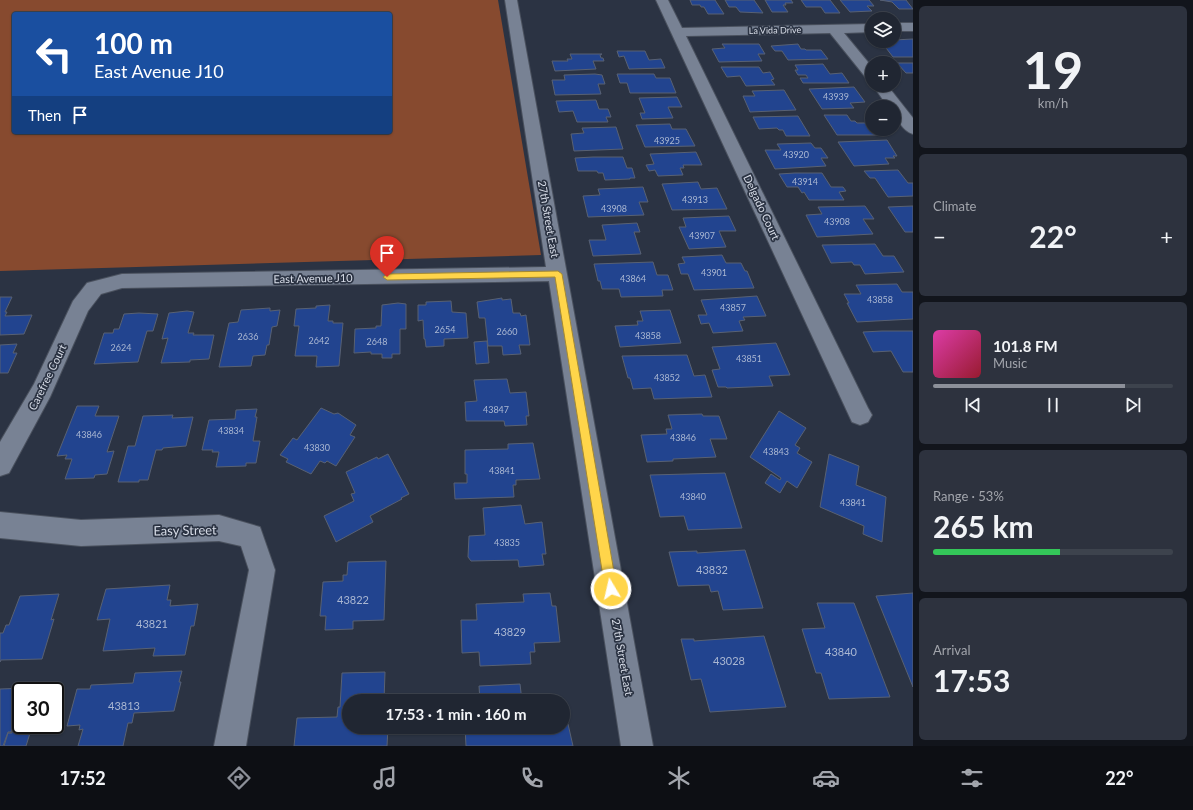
<!DOCTYPE html>
<meta charset="utf-8">
<style>
:root{--surface:#202632;--page:#2d323e;--text:#f1f3f6;--muted:#a2a5ac;--line:#3d434d;--accent:#8c9099}
body{margin:0;font-family:Lato,sans-serif;background:var(--page);color:var(--text);height:100vh;display:flex;flex-direction:column;font-size:15px;white-space:nowrap}
*{box-sizing:border-box;margin:0}
p{font-size:13px;color:var(--muted)}
.icon{flex:none;width:22px;height:22px;fill:none;stroke:currentColor;stroke-width:2;stroke-linecap:round;stroke-linejoin:round}
.map{position:relative;flex:1;overflow:hidden}
.details{display:flex;flex-direction:column;gap:6px;padding:6px;background:#12151c;width:280px}
.details>*{flex:none}
.hud{position:absolute;left:12px;top:12px;width:380px;height:122px;border-radius:4px;box-shadow:0 1px 3px #0004,0 0 0 1px var(--line);background:#1a4fa0;color:#fff;overflow:hidden}
.buttons{position:absolute;left:865px;top:12px;display:grid;gap:8px}
.buttons a{display:grid;place-items:center;width:36px;height:36px;border-radius:50%;background:var(--surface);box-shadow:0 1px 3px #0004,0 0 0 1px var(--line);font-size:20px}
.speed{position:absolute;left:12px;top:682px;display:flex;gap:8px;font-size:20px;font-weight:700;text-align:center}
.speed>*{display:grid;place-content:center;width:52px;height:52px;border-radius:50%;background:var(--surface);box-shadow:0 1px 3px #0004,0 0 0 1px var(--line);line-height:1}
.speed .limit{border:2px solid #111;border-radius:6px;background:#fff;color:#111}
.pin{position:absolute;display:grid;place-items:center;width:34px;height:34px;color:#fff;margin:-41px -17px;border-radius:50% 50% 50% 0;rotate:-45deg;box-shadow:0 0 4px #0007}
.pin .icon{rotate:45deg}
.me{position:absolute;width:44px;margin:-22px;rotate:351deg;stroke-linejoin:round;filter:drop-shadow(0 0 3px #0008)}
.turn{display:flex;align-items:center;gap:14px;height:84px;padding:0 16px;font-size:18px}
.turn .icon{width:52px;height:52px;stroke-width:2.5}
.turn b{display:block;font-size:28px;line-height:34px}
.then{display:flex;align-items:center;height:38px;padding:0 16px;background:#0003;gap:8px;font-size:15px}
.big{font-size:30px;font-weight:700;line-height:1.1}
.details .tile{flex:1;display:flex;flex-direction:column;justify-content:center;gap:6px;min-width:0;padding:0 14px;border-radius:6px;background:var(--page)}
.details .dial{align-items:center;gap:0}
.dial b{font-size:52px;line-height:1}
.song{display:flex;align-items:center;gap:12px}
.cover{width:48px;height:48px;border-radius:6px;background:linear-gradient(135deg,hsl(320 70% 55%),hsl(350 70% 35%))}
.played{height:4px;border-radius:2px;background:linear-gradient(90deg,var(--accent) 80%,var(--line) 80%)}
.keys{display:flex;justify-content:space-around;direction:ltr}
.heat{display:flex;justify-content:space-between;align-items:center;font-size:22px;direction:ltr}
.charge{height:6px;border-radius:3px;background:linear-gradient(90deg,#34c759 53%,var(--line) 0)}
.trip{position:absolute;left:342px;top:694px;width:228px;height:40px;border-radius:20px;background:var(--surface);box-shadow:0 1px 3px #0004,0 0 0 1px var(--line);font-weight:700;line-height:40px;text-align:center}
.menu{display:flex;height:64px;justify-content:space-around;align-items:center;background:#0d0f14;color:var(--muted)}
.menu .icon{width:28px;height:28px}
.menu .current{color:var(--accent)}
.menu b{font-size:18px;color:var(--text)}
main{display:flex;flex:1;min-height:0}
.map>svg:first-child{display:block}
</style>
<main>
<div class="map">
<svg width="913" height="746" viewBox="0 0 913 746">
<rect width="100%" height="100%" fill="#2b3343"/>
<!-- green -->
<path fill="#874a2f" fill-rule="evenodd" d="M0,0h498l43,255 -541,16zM14,14h376v118h-376z"/>
<!-- building -->
<g fill="#22448f" stroke="#586173">
<polygon points="690,0 715,0 724,14 708,14 704,7 701,7 700,5 692,5"/>
<polygon points="725,0 754,0 763,13 740,12 736,7 729,7"/>
<polygon points="765,0 791,0 793,3 785,3 786,5 783,5 788,12 772,12"/>
<polygon points="801,0 830,0 840,13 825,13 821,7 806,7"/>
<polygon points="840,0 869,0 874,6 867,6 872,11 850,12"/>
<polygon points="880,0 906,0 913,9 899,9 892,2"/>
<polygon points="913,39 913,57 893,57 883,44 895,44 892,41 894,40"/>
<polygon points="722,44 759,44 765,54 758,54 762,61 719,62 712,49 725,48"/>
<polygon points="798,44 801,49 805,49 806,50 821,50 828,59 788,60 782,51 775,51 771,46"/>
<polygon points="617,51 645,51 649,60 661,59 665,68 629,69 624,56 619,57"/>
<polygon points="570,54 602,54 600,55 601,58 603,58 604,61 593,61 596,69 555,71 552,61 568,61 567,59 572,59"/>
<polygon points="897,63 913,63 913,73 906,73"/>
<polygon points="823,64 830,74 842,73 849,83 803,83 800,78 808,78 806,75 798,75 795,70 798,70 795,65"/>
<polygon points="721,67 759,67 763,73 770,72 774,79 771,80 775,85 746,86 740,76 727,77"/>
<polygon points="595,74 602,75 605,84 598,84 601,94 555,95 552,80 565,80 564,75"/>
<polygon points="617,74 654,74 656,78 670,78 676,93 630,93 627,83 620,83"/>
<polygon points="854,87 865,102 850,103 854,108 822,109 809,89"/>
<polygon points="784,90 796,110 750,112 743,96 755,96 752,91"/>
<polygon points="677,97 682,107 668,107 673,118 642,119 640,113 645,113 639,98"/>
<polygon points="596,100 599,109 608,109 611,117 606,117 608,122 577,122 573,111 559,112 556,101"/>
<polygon points="824,115 847,115 851,121 855,121 857,123 872,123 872,129 879,129 883,135 837,135"/>
<polygon points="798,116 810,136 786,136 783,130 779,130 777,128 759,129 753,117"/>
<polygon points="670,124 672,129 686,129 695,146 645,147 636,125"/>
<polygon points="616,127 623,149 574,151 571,134 584,133 582,128"/>
<polygon points="887,140 897,156 893,156 895,158 885,158 889,164 854,166 838,142"/>
<polygon points="811,143 815,148 821,148 828,158 821,158 826,166 775,169 765,150 781,150 777,144"/>
<polygon points="696,152 702,165 683,165 684,168 680,168 683,175 658,176 655,170 649,171 646,165 654,164 650,154"/>
<polygon points="593,157 623,157 627,168 632,168 635,178 630,178 630,179 605,180 603,173 598,173 597,171 578,171 575,158"/>
<polygon points="898,170 908,183 913,183 913,196 888,197 875,178 870,178 864,171"/>
<polygon points="795,173 822,173 831,187 843,187 846,191 839,192 844,200 809,200 804,192 802,193 798,187 787,187 779,174"/>
<polygon points="698,182 701,189 717,188 727,209 672,210 662,184"/>
<polygon points="643,187 648,202 639,202 644,215 588,217 583,196 600,195 598,189"/>
<polygon points="865,206 874,219 863,219 873,234 817,237 806,215 822,214 818,207"/>
<polygon points="913,206 913,232 905,232 888,207"/>
<polygon points="729,216 736,231 719,231 726,247 689,249 679,227 686,227 683,218"/>
<polygon points="637,223 640,232 634,232 641,254 593,256 589,240 606,240 602,225"/>
<polygon points="875,244 883,256 894,256 904,272 865,274 860,265 854,265 852,262 831,263 822,245"/>
<polygon points="722,255 726,263 741,263 745,271 747,271 754,288 694,290 688,274 681,274 678,264 685,263 682,257"/>
<polygon points="653,262 657,275 668,275 673,290 662,290 663,296 621,297 619,289 602,289 600,281 598,281 594,264"/>
<polygon points="897,284 902,292 913,292 913,319 857,322 847,303 849,303 844,294 861,294 856,285"/>
<polygon points="757,296 766,316 743,317 745,320 739,321 743,331 713,333 709,323 701,324 698,315 707,315 701,300"/>
<polygon points="0,297 12,297 5,312 7,312 5,316 32,315 24,334 0,335"/>
<polygon points="502,298 502,300 511,299 513,313 520,313 521,316 526,315 530,345 519,345 521,354 503,355 502,346 488,346 485,318 479,318 477,302"/>
<polygon points="451,301 452,312 466,313 468,338 444,339 444,346 426,347 425,339 424,339 423,320 418,321 418,305 426,305 426,302"/>
<polygon points="398,303 406,304 406,329 400,329 400,354 392,354 392,358 382,358 382,354 371,354 371,352 354,353 355,329 376,328 376,326 381,326 382,305"/>
<polygon points="330,305 328,321 333,321 333,323 343,323 339,366 316,367 317,356 295,356 299,326 294,326 296,309 316,308 316,306"/>
<polygon points="270,308 270,311 280,310 277,326 272,327 269,345 267,345 265,355 253,356 251,366 219,367 229,323 238,322 241,310"/>
<polygon points="670,310 681,343 620,347 615,326 638,325 637,321 643,321 640,311"/>
<polygon points="187,311 194,312 188,333 194,333 193,335 214,335 209,359 190,360 190,362 161,363 168,338 162,339 169,313"/>
<polygon points="139,313 158,314 153,331 147,331 138,362 94,364 104,333 113,333 114,329 119,329 124,314"/>
<polygon points="882,331 913,331 913,372 903,372 891,351 873,352 863,332"/>
<polygon points="487,341 489,363 476,364 474,342"/>
<polygon points="776,343 790,375 769,376 773,386 727,388 726,387 718,387 712,370 720,369 712,347"/>
<polygon points="17,344 13,353 17,353 8,373 0,373 0,345"/>
<polygon points="687,355 694,376 705,375 712,397 654,399 651,388 633,389 630,378 628,378 622,356"/>
<polygon points="507,379 510,393 526,392 529,416 526,416 527,425 505,426 504,421 466,421 465,402 477,401 474,380"/>
<polygon points="77,406 99,406 95,416 119,416 107,452 114,451 107,474 95,475 94,478 65,479 72,459 65,459 67,455 57,456"/>
<polygon points="321,408 334,414 338,413 356,425 350,435 355,437 336,466 327,461 325,463 320,461 311,474 286,462 288,459 280,455 293,438 297,440"/>
<polygon points="257,409 255,417 257,417 253,441 260,441 256,463 246,463 246,466 216,467 219,452 212,452 213,450 202,450 209,420 235,419 236,410"/>
<polygon points="779,411 806,428 795,445 800,448 797,453 812,462 797,488 787,481 780,493 765,483 771,474 780,480 781,478 750,457"/>
<polygon points="702,414 703,416 719,416 727,439 710,439 716,457 673,459 673,461 647,462 641,435 667,434 666,429 672,429 668,415"/>
<polygon points="173,415 172,418 193,417 186,446 163,448 162,450 156,450 148,480 139,480 139,482 118,482 128,446 135,446 143,416"/>
<polygon points="533,443 540,479 516,480 516,485 513,485 514,497 455,499 454,483 467,483 467,474 465,474 465,450 508,449 508,444"/>
<polygon points="388,454 409,494 401,498 402,499 370,516 373,522 336,542 324,516 354,501 351,494 355,493 346,472 377,457 378,459"/>
<polygon points="829,454 859,466 856,485 886,497 882,542 863,534 864,526 820,507"/>
<polygon points="725,473 742,528 688,530 684,516 660,517 650,475"/>
<polygon points="521,505 525,524 542,522 546,554 542,554 544,565 519,567 518,560 471,561 468,557 469,536 485,535 483,508"/>
<polygon points="745,550 763,608 723,610 718,591 711,592 709,585 678,586 669,552 697,551 697,553"/>
<polygon points="386,561 384,620 353,621 353,629 325,630 326,616 320,616 323,582 343,581 343,575 347,575 348,562"/>
<polygon points="170,585 167,600 171,600 170,606 198,604 194,626 191,626 185,655 153,656 155,648 103,651 110,619 97,620 106,589"/>
<polygon points="550,593 552,606 556,606 560,642 534,643 535,652 530,652 531,664 480,666 479,652 462,653 461,620 477,620 476,604 524,602 523,594"/>
<polygon points="913,593 913,687 876,596"/>
<polygon points="59,594 51,620 54,619 42,659 1,660 0,662 0,633 3,633 6,625 9,625 20,596"/>
<polygon points="817,603 854,603 890,697 829,699 821,673 816,673 802,629 825,628"/>
<polygon points="764,636 786,707 710,712 701,679 691,680 681,639 694,639 694,641"/>
<polygon points="182,671 179,682 181,682 174,711 134,713 132,723 128,723 123,746 78,746 83,729 79,730 80,725 67,726 77,689 90,689 91,685 133,683 135,673"/>
<polygon points="385,672 384,701 349,701 349,727 388,727 387,746 294,746 297,718 337,717 338,707 340,707 342,673"/>
<polygon points="520,684 522,701 480,701 479,686"/>
<polygon points="26,688 25,691 43,690 21,691 21,725 32,725 31,728 12,729 11,732 8,732 3,746 0,746 0,689"/>
<polygon points="563,724 568,724 573,746 466,746 465,727 563,727"/>
<polygon points="31,730 26,746 4,746 8,733 12,733 12,731"/>
</g>
<g fill="none" stroke-linecap="round" stroke-linejoin="round">
<defs>
<g id="minor">
<polygon points="505,0 517,0 653,746 621,746 549,281 122,288 101,294 88,311 50,397 9,473 0,476 0,442 34,384 73,301 87,283 122,274 546,267"/>
<polygon points="656,0 668,0 682,28 872,24 872,32 844,33 872,67 872,80 867,79 830,33 686,36 868,408 872,415 868,422 860,425 852,422"/>
<rect x="894" y="23" width="19" height="8"/>
<path d="M872,84l15,1 26,33v16c-10,-3 -19,-17 -19,-27h-6z"/>
<polygon points="0,512 81,520 219,515 260,527 275,570 246,746 214,746 249,570 241,546 219,541 81,546 0,538"/>
</g>
</defs>
<!-- minor casing -->
<use href="#minor" stroke="#4a515e" stroke-width="2"/>
<!-- minor -->
<use href="#minor" fill="#788294" fill-rule="evenodd"/>
</g>
<!-- route -->
<polygon fill="#ffd54a" stroke="#a68a30" points="558,271 562,274 617,589 615,593 611,594 607,593 605,589 555,277 387,280 383,277 387,274"/>
<g text-anchor="middle" dominant-baseline="central" stroke-width="3.5" stroke-linejoin="round" paint-order="stroke">
<!-- far-street labels -->
<g font-size="9" fill="#d8dde8" stroke="#2b3343">
<text transform="translate(775 30) rotate(-1)">La Vida Drive</text>
</g>
<!-- number labels -->
<g font-size="9" fill="#aab7d2">
<text x="836" y="96">43939</text>
<text x="667" y="140">43925</text>
<text x="796" y="154">43920</text>
<text x="805" y="181">43914</text>
<text x="695" y="199">43913</text>
<text x="614" y="208">43908</text>
<text x="837" y="221">43908</text>
<text x="702" y="235">43907</text>
<text x="714" y="272">43901</text>
<text x="633" y="278">43864</text>
<text x="880" y="299">43858</text>
<text x="733" y="307">43857</text>
<text x="445" y="329">2654</text>
<text x="507" y="331">2660</text>
<text x="648" y="335">43858</text>
<text x="248" y="336">2636</text>
<text x="319" y="340">2642</text>
<text x="377" y="341">2648</text>
<text x="121" y="347">2624</text>
<text x="749" y="358">43851</text>
<text x="667" y="377">43852</text>
<text x="496" y="409">43847</text>
<text x="231" y="430">43834</text>
<text x="89" y="434">43846</text>
<text x="683" y="437">43846</text>
<text x="317" y="447">43830</text>
<text x="776" y="451">43843</text>
<text x="502" y="470">43841</text>
<text x="693" y="496">43840</text>
<text x="853" y="502">43841</text>
<text x="507" y="542">43835</text>
</g>
<!-- street labels -->
<g font-size="11" fill="#d8dde8" stroke="#2b3343">
<text transform="translate(762 207) rotate(65)">Delgado Court</text>
<text transform="translate(549 219) rotate(80)">27th Street East</text>
<text transform="translate(313 278) rotate(-1)">East Avenue J10</text>
<text transform="translate(47 377) rotate(-64)">Carefree Court</text>
<text transform="translate(623 657) rotate(80)">27th Street East</text>
</g>
<!-- near-number labels -->
<g font-size="11" fill="#aab7d2">
<text x="712" y="569">43832</text>
<text x="353" y="599">43822</text>
<text x="152" y="623">43821</text>
<text x="510" y="631">43829</text>
<text x="841" y="651">43840</text>
<text x="729" y="660">43028</text>
<text x="124" y="705">43813</text>
</g>
<!-- near-street labels -->
<g font-size="13" fill="#d8dde8" stroke="#2b3343">
<text transform="translate(185 530) rotate(-1)">Easy Street</text>
</g>
</g>
</svg>
<div class="buttons">
<a><svg class="icon" aria-label="layers" viewBox="0 0 24 24"><path d="M12 4l9 5-9 5-9-5zM3 14l9 5 9-5"/></svg></a>
<a>+</a>
<a>−</a>
</div>
<div class="speed"><div class="limit">30</div></div>
<div class="pin" style="left:387px;top:277px;background:#d93025"><svg class="icon" aria-label="arrive" viewBox="0 0 24 24"><path d="M6 21V4h12l-3 4 3 4H6"/></svg></div>
<svg class="me" style="left:611px;top:589px" viewBox="-20 -20 40 40"><circle r="17" fill="#ffd54a" stroke="#fff" stroke-width="3"/><path d="M0-11L8 9 0 5-8 9z" fill="#fff"/></svg>
<div class="trip">17:53 · 1 min · 160 m</div>
<div class="hud">
<div class="turn"><svg class="icon" aria-label="left" viewBox="0 0 24 24"><path d="M17 20v-9H6M10 6l-5 5 5 5"/></svg><div><b>100 m</b>East Avenue J10</div></div>
<div class="then">Then<svg class="icon" aria-label="arrive" viewBox="0 0 24 24"><path d="M6 21V4h12l-3 4 3 4H6"/></svg></div>
</div>
</div>
<section class="details">
<div class="tile dial"><b>19</b><p>km/h</p></div>
<div class="tile"><p>Climate</p>
<div class="heat"><a>−</a><b class="big">22°</b><a>+</a></div>
</div>
<div class="tile">
<div class="song"><i class="cover"></i><div><b>101.8 FM</b><p>Music</p></div></div>
<div class="played"></div>
<div class="keys"><svg class="icon" aria-label="previous" viewBox="0 0 24 24"><path d="M18 5L8 12l10 7zM5 5v14"/></svg><svg class="icon" aria-label="pause" viewBox="0 0 24 24"><path d="M8 5v14M16 5v14"/></svg><svg class="icon" aria-label="next" viewBox="0 0 24 24"><path d="M6 5l10 7-10 7zM19 5v14"/></svg></div>
</div>
<div class="tile"><p>Range · 53%</p><b class="big">265 km</b><div class="charge"></div></div>
<div class="tile"><p>Arrival</p><b class="big">17:53</b></div>
</section>
</main>
<nav class="menu">
<b>17:52</b>
<svg class="icon current" aria-label="directions" viewBox="0 0 24 24"><path d="M12 3l9 9-9 9-9-9zM9 14v-3h6M13 9l2 2-2 2"/></svg>
<svg class="icon" aria-label="music" viewBox="0 0 24 24"><path d="M9 18V5l10-2v13"/><circle cx="6" cy="18" r="3"/><circle cx="16" cy="16" r="3"/></svg>
<svg class="icon" aria-label="phone" viewBox="0 0 24 24"><path d="M5 4h4l2 5-3 2q2 4 5 5l2-3 5 2v4C11 20 4 13 5 4z"/></svg>
<svg class="icon" aria-label="climate" viewBox="0 0 24 24"><path d="M12 3v18M4 7l16 10M4 17L20 7"/></svg>
<svg class="icon" aria-label="car" viewBox="0 0 24 24"><path d="M5 17H2v-5l4-1 3-4h7l3 4 3 1v5h-3M9 17h6M6 11h13"/><circle cx="7" cy="17" r="2"/><circle cx="17" cy="17" r="2"/></svg>
<svg class="icon" aria-label="filters" viewBox="0 0 24 24"><path d="M4 7h16M4 17h16"/><circle cx="9" cy="7" r="2"/><circle cx="15" cy="17" r="2"/></svg>
<b>22°</b>
</nav>
